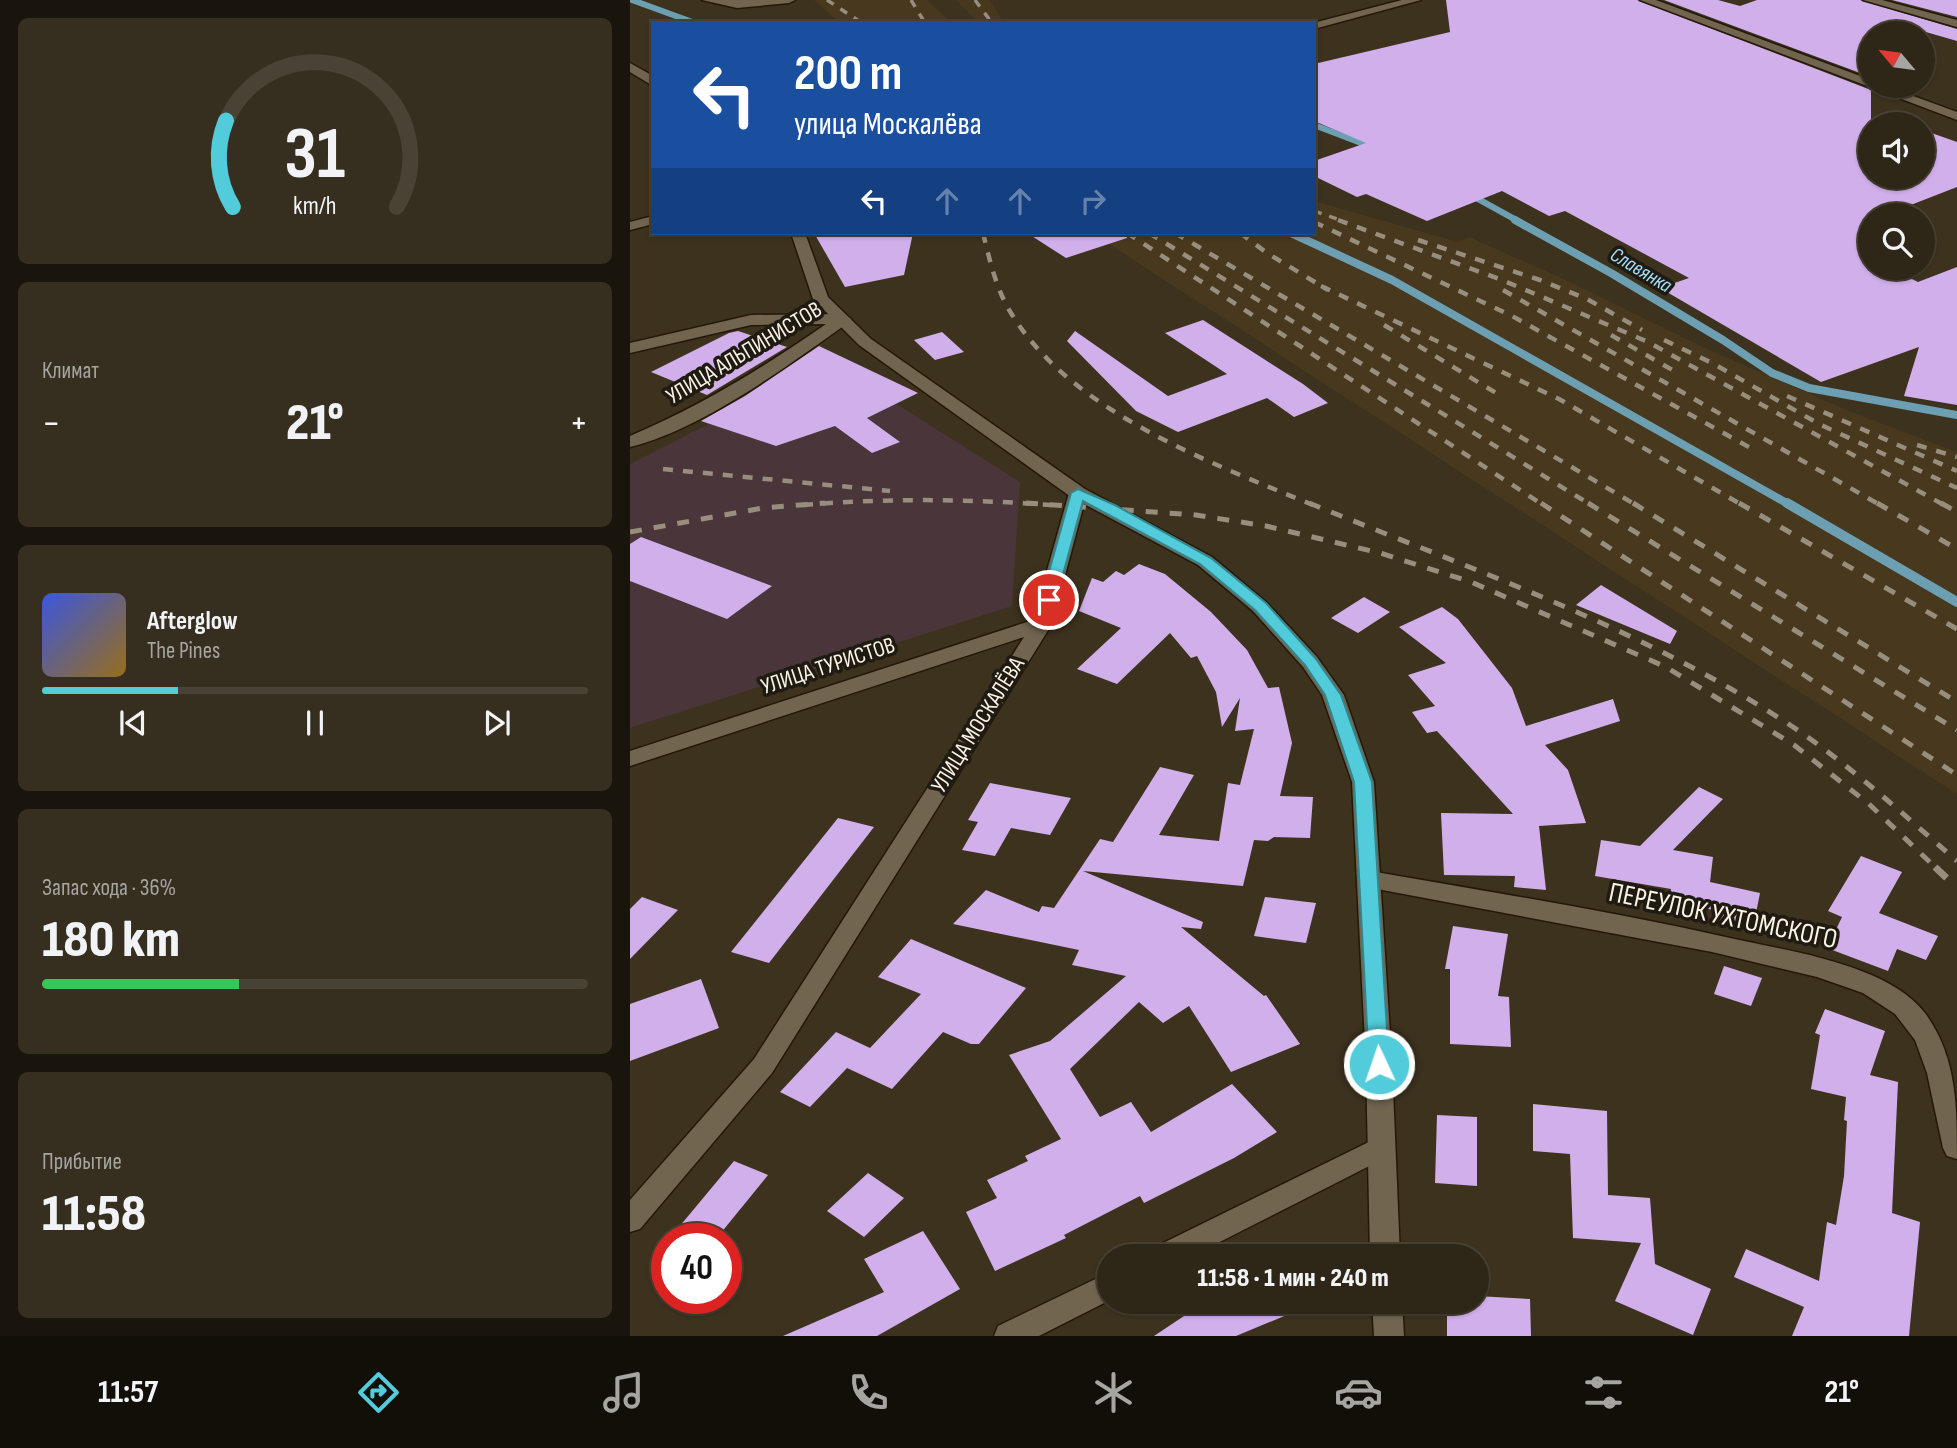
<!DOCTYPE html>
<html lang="ru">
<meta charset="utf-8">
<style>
:root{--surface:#2e2616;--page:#362e1f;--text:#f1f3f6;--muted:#a7a5a1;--line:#494335;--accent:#52cbda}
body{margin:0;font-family:"Sofia Sans Condensed",sans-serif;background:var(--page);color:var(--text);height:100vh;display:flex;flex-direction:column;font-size:26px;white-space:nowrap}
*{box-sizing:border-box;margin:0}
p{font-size:23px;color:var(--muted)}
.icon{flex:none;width:38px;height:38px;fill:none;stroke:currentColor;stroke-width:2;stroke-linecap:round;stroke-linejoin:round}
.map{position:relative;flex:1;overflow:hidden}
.sheet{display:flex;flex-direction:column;gap:18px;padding:18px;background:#19150c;width:630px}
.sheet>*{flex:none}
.guide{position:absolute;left:21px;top:21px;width:665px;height:214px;border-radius:0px;box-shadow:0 2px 5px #0004,0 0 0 2px var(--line);background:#1a4fa0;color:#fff;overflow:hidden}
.needle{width:46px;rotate:299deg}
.buttons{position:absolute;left:1228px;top:21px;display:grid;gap:14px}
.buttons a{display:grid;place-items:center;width:77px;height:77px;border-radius:50%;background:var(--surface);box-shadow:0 2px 5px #0004,0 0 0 2px var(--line);font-size:35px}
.speed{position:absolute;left:21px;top:1223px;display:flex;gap:14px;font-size:35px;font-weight:700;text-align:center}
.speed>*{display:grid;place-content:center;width:91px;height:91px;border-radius:50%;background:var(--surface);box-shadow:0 2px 5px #0004,0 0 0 2px var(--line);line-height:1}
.speed .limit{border:10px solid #d22;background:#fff;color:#111}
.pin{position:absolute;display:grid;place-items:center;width:60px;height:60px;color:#fff;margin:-30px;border:4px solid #fff;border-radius:50%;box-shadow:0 2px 7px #0007}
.me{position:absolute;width:77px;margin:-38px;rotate:357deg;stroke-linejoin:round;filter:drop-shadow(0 0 5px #0008)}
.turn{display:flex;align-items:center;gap:24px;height:147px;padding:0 28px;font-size:32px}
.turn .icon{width:91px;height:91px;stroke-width:2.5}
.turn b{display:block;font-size:49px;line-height:60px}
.lanes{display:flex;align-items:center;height:66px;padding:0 28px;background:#0003;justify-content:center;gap:35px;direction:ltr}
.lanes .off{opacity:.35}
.big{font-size:52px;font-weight:800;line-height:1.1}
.sheet .card{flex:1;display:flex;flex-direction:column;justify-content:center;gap:10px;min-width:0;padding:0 24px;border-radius:10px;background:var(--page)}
.sheet .dial{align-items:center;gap:0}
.dial svg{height:182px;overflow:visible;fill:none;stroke:var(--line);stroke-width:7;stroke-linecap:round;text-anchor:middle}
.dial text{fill:var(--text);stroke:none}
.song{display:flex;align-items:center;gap:21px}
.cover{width:84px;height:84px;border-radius:10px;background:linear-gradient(135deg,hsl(230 70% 55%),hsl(40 70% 35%))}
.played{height:7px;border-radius:4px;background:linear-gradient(90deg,var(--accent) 25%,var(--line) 25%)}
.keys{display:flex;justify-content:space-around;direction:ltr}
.heat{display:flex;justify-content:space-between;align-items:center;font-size:38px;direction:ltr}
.charge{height:10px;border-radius:5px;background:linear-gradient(90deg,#34c759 36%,var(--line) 0)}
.trip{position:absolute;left:467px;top:1244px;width:392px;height:70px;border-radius:35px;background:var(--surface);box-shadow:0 2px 5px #0004,0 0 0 2px var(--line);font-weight:800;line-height:70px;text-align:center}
.tab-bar{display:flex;height:112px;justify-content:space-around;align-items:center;background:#120f09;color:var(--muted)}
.tab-bar .icon{width:49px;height:49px}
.tab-bar .current{color:var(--accent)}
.tab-bar b{font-size:32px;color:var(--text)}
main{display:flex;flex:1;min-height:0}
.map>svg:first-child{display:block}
</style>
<main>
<section class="sheet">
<div class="card dial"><svg viewBox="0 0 100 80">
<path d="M14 69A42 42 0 1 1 86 69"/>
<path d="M14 69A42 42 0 0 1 11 31" stroke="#52cbda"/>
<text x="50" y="56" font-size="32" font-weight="700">31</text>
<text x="50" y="72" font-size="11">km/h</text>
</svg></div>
<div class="card"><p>Климат</p>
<div class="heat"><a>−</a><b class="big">21°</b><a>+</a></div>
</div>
<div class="card">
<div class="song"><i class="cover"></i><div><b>Afterglow</b><p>The Pines</p></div></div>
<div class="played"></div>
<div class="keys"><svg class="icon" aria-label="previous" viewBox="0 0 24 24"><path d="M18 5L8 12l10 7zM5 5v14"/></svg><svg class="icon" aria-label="pause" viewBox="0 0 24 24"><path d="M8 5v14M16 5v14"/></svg><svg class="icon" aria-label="next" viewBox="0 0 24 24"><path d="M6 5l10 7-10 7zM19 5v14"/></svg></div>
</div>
<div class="card"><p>Запас хода · 36%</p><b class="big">180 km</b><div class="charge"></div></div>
<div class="card"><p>Прибытие</p><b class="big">11:58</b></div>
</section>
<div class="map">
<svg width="1327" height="1336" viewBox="0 0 1327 1336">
<rect width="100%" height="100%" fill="#3d321e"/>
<!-- built -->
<g fill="#47381e">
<polygon points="184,0 297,0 322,23 210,23"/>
<polygon points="326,0 360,0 374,23 349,23"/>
<polygon points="684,201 828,242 839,237 923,274 1075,348 1224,413 1327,452 1327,794 462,233 684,233"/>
</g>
<!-- industrial -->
<polygon fill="#49353a" points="200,362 390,482 382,606 0,728 0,464"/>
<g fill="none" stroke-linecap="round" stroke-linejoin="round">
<!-- stream-far2 -->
<g stroke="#6d9fb3" stroke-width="6">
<polyline points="2,0 65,23"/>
<polyline points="684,125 744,148"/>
<polyline points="839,194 888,221"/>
</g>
<!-- stream-far1 -->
<g stroke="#6d9fb3" stroke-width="8">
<polyline points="885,220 981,273 1093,340 1142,373 1179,388 1327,415"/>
<polyline points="661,233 762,280 1160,505"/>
</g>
<!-- stream -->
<polyline stroke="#6d9fb3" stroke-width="10" points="1157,503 1327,602"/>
</g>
<!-- building -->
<g fill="#d1afeb">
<polygon points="816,0 1007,0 1241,90 1241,177 1293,177 1293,130 1327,142 1327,187 1255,215 1241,215 1241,268 1260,268 1288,282 1327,267 1327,405 1274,396 1289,347 1191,382 1030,288 1059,278 935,211 919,216 872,191 797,221 736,194 727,197 684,176 684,161 736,143 684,121 684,64 820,32"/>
<polygon points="1034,0 1088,0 1110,6 1127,0 1230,0 1327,29 1327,41 1282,28 1267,33 1241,33 1241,77"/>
<polygon points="1262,0 1327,0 1327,17"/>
<polygon points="184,233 283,233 274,275 215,287"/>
<polygon points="397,233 496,233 497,238 436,258"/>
<polygon points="573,320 673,384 698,403 664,417 637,398 548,432 506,411 437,341 445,331 538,396 597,374 535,333"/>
<polygon points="108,331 157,347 77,395 21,372 99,333"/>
<polygon points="312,332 334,352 305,360 284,340"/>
<polygon points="189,346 288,393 237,418 270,442 242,453 205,426 146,446 71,421 115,396"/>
<polygon points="11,537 142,586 97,619 0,581 0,544"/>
<polygon points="509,564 535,574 581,612 617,650 638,688 649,687 662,743 650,796 683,797 680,838 644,837 638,841 624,840 613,886 453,871 573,922 571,929 551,927 634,996 636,995 670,1044 601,1072 559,1006 533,1023 509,1002 440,1069 470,1117 501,1102 521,1132 602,1084 647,1132 604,1158 514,1203 510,1196 434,1235 436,1238 365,1271 336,1212 367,1198 357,1180 398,1161 395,1156 431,1139 379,1055 420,1041 496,976 442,965 449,950 323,924 356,890 409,912 412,906 424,908 470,839 483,842 530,767 564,775 529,835 589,841 598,783 610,785 624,729 605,731 610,698 592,727 586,692 567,656 561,658 540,633 487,684 447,669 491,628 449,611 462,578 473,582 486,571 494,575"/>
<polygon points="971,585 1047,631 1040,644 946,605"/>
<polygon points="734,597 760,612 728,633 701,618"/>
<polygon points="812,607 828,619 882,688 896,726 983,699 990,721 915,745 938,770 956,823 909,826 916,890 884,887 885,876 814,875 811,813 883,814 807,731 797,733 782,712 805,706 778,675 816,663 769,627"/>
<polygon points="360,783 441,798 420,835 381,828 365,856 332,850 348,822 338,820"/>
<polygon points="1069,787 1093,799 1043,850 1083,857 1080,882 1130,893 1123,928 1082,919 1084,910 1040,902 1041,889 965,876 971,840 1010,846"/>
<polygon points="208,818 244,827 139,963 101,952"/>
<polygon points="1231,856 1272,872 1249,913 1308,936 1296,960 1267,949 1258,971 1197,948 1212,917 1198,911"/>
<polygon points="12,897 48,910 0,959 0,909"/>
<polygon points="635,897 686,903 676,943 624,936"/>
<polygon points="823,926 878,934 868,996 879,997 881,1047 820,1044 820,969 815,969"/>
<polygon points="281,939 396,988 349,1044 341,1044 313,1032 262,1089 217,1068 180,1107 150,1092 206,1032 240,1048 291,994 248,977"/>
<polygon points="1094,966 1132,978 1121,1006 1084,994"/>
<polygon points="71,979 89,1028 0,1061 0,1004"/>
<polygon points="1195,1009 1255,1031 1240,1075 1268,1082 1262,1213 1290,1222 1279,1336 1162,1336 1174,1307 1104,1277 1116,1249 1189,1281 1197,1222 1206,1225 1214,1176 1217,1121 1214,1120 1216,1097 1181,1089 1190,1035 1185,1033"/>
<polygon points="903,1104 977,1111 978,1195 1020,1198 1025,1264 1081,1289 1063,1335 985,1301 1011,1243 943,1238 940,1154 903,1151"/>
<polygon points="807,1115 847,1117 847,1186 805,1183"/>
<polygon points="104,1161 138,1175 86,1239 78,1239 49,1227"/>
<polygon points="238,1173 274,1198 234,1237 197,1211"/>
<polygon points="293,1231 330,1289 247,1336 153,1336 254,1292 234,1259"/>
<polygon points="847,1296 900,1299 901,1336 817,1336 817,1302 847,1302"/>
<polygon points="575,1302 674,1302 676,1307 606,1336 524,1336"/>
</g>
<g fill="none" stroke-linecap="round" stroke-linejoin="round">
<defs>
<g id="street">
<polygon points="772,0 791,0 684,29 683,23"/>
<polygon points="1233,0 1252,0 1327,20 1327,27"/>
<polygon points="23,216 23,224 0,230 0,222"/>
<path d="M213,314l8,5 -2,3c-60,43 -148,108 -219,125v-11c70,-30 133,-68 196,-112l-75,1 -121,28v-10l121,-28z"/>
<polygon points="448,487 457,493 422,624 142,1073 10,1229 0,1232 0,1200 124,1059 394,637 0,766 0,751 403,620 439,493"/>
<path d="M740,871c120,21 241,40 360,67 45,10 91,17 134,34 23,9 46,22 61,41 32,44 32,93 32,146l-10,-3 -4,-8 -16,-75 -12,-33 -20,-26 -32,-21 -46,-16 -105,-25 -351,-66 -3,-6 3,-6z"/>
<polygon points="751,1136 761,1139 765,1147 761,1155 562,1256 520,1256 525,1247"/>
<polygon points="480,1272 480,1300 409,1336 364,1336 368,1326"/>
</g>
<g id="secondary">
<polygon points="72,0 165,0 159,3 107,8"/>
<polygon points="1010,0 1026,0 1241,80 1241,86 1256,86 1327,112 1327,120"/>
<polygon points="0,63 23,76 23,86 0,72"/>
<polygon points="161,233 175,233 198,297 241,339 455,489 582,557 637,603 687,657 714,695 744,782 762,1064 770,1256 740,1256 736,1064 722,782 692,695 673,667 623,611 568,565 441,497 229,345 183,299"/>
<polygon points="742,1302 772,1302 774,1336 744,1336"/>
</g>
</defs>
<!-- street casing -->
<use href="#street" stroke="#241906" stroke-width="3"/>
<!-- secondary casing -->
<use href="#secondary" stroke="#241906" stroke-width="3"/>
<!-- street -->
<use href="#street" fill="#716550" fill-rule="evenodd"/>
<!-- secondary -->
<use href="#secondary" fill="#716550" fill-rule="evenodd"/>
<!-- rail-far3 -->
<g stroke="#978e7d" stroke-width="3.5" stroke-dasharray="8 8" stroke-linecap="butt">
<polyline points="197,0 232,23"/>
<polyline points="281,0 295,23"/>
<polyline points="345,0 362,23"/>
<polyline points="684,211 713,221"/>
</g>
<!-- rail-far2 -->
<g stroke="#978e7d" stroke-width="4.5" stroke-dasharray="10 10" stroke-linecap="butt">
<polyline points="708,220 872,280 1016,341 1314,505"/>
<polyline points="684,222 882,316 1126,451"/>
<path d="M353,233c7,28 13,56 28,80 60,99 200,150 302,192"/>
<polyline points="497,233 913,505"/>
<polyline points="519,233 961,505"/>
<polyline points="545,233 1006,505"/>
<polyline points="610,233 637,253 698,290"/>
<polyline points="788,240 910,280 957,299 1012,330"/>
<polyline points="691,286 929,399 1112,505"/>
<polyline points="873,290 1250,505"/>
<polyline points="754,325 871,396"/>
<polyline points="981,335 1046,372"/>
<polyline points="1034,340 1084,364 1189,424 1327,488"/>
<polyline points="1157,396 1327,471"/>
<polyline points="1287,445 1327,457"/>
<polyline points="33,469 260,491"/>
<path d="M173,505c83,-7 165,-6 248,0"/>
</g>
<!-- rail-far1 -->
<g stroke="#978e7d" stroke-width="5" stroke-dasharray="12 12" stroke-linecap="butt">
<polyline points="396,503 566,515 636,526 750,553 841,582 1036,667 1164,745 1239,804 1307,869"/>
<path d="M679,503c164,67 336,126 484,224 58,39 111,88 164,134"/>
<polyline points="911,503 1327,775"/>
<polyline points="958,503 1327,730"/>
<polyline points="1003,503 1327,702"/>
<polyline points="1109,503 1327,629"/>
<polyline points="1247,503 1327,549"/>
<polyline points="1311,503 1327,512"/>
<polyline points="0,532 133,508 195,503"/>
</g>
<!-- rail -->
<polyline stroke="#978e7d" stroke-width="7" stroke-dasharray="16 16" stroke-linecap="butt" points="1305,867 1327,888"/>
</g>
<!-- route -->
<polygon fill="#52cbda" stroke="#35848e" stroke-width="2" points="448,489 485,505 581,558 636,603 686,659 711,695 742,782 759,1064 756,1070 749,1072 742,1070 739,1064 724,782 695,695 675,665 625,610 570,564 453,501 426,600 419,604 413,603 411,600 441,493"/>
<g text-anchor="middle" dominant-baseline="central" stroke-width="7" stroke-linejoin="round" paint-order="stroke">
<!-- far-water labels -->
<g font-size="21" font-style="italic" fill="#a5defc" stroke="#1f1b12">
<text transform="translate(1011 270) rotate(31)">Славянка</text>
</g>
<!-- street labels -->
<g font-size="23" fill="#faf3e6" stroke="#1f1b12">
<text transform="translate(114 353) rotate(-31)">УЛИЦА АЛЬПИНИСТОВ</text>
<text transform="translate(198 666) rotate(-18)">УЛИЦА ТУРИСТОВ</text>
<text transform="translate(348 725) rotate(-58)">УЛИЦА МОСКАЛЁВА</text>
</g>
<!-- near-street labels -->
<g font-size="28" fill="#faf3e6" stroke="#1f1b12">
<text transform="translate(1093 916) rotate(12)">ПЕРЕУЛОК УХТОМСКОГО</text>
</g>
</g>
</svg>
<div class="buttons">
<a><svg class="needle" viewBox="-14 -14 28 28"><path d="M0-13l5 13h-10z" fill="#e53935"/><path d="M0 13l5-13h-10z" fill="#a7a5a1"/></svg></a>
<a><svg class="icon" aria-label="sound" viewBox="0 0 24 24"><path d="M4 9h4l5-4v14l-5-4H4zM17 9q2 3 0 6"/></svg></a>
<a><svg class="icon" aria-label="search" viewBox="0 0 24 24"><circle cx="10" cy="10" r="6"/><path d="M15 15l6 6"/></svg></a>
</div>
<div class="speed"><div class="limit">40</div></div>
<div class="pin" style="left:419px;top:600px;background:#d93025"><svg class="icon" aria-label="arrive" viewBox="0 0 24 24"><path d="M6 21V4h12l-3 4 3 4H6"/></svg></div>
<svg class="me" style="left:749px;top:1064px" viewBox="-20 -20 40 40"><circle r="17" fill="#52cbda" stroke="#fff" stroke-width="3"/><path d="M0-11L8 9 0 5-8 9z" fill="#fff"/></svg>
<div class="trip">11:58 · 1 мин · 240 m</div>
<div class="guide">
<div class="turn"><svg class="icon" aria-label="left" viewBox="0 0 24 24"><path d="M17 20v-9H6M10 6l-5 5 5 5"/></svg><div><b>200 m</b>улица Москалёва</div></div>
<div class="lanes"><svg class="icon" aria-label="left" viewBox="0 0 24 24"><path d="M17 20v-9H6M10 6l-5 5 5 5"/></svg><svg class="icon off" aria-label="ahead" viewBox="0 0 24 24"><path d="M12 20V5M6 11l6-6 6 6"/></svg><svg class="icon off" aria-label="ahead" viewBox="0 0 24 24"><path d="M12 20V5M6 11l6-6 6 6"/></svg><svg class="icon off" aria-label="right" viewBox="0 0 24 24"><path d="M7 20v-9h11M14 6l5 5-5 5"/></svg></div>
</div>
</div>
</main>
<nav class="tab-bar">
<b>11:57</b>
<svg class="icon current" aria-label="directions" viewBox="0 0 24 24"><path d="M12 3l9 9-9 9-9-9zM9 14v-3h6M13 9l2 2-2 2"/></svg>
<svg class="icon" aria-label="music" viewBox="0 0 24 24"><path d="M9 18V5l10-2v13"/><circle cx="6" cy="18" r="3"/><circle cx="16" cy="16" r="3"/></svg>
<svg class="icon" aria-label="phone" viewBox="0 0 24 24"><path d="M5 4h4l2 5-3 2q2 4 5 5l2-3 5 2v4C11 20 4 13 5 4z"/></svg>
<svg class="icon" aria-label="climate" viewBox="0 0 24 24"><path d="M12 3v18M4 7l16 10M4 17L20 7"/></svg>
<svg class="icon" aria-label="car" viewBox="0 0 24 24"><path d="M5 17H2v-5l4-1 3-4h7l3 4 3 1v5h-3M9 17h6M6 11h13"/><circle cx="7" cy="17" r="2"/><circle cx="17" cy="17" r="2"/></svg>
<svg class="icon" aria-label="filters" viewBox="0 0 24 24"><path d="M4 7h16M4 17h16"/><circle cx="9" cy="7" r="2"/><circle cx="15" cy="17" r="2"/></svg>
<b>21°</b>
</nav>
